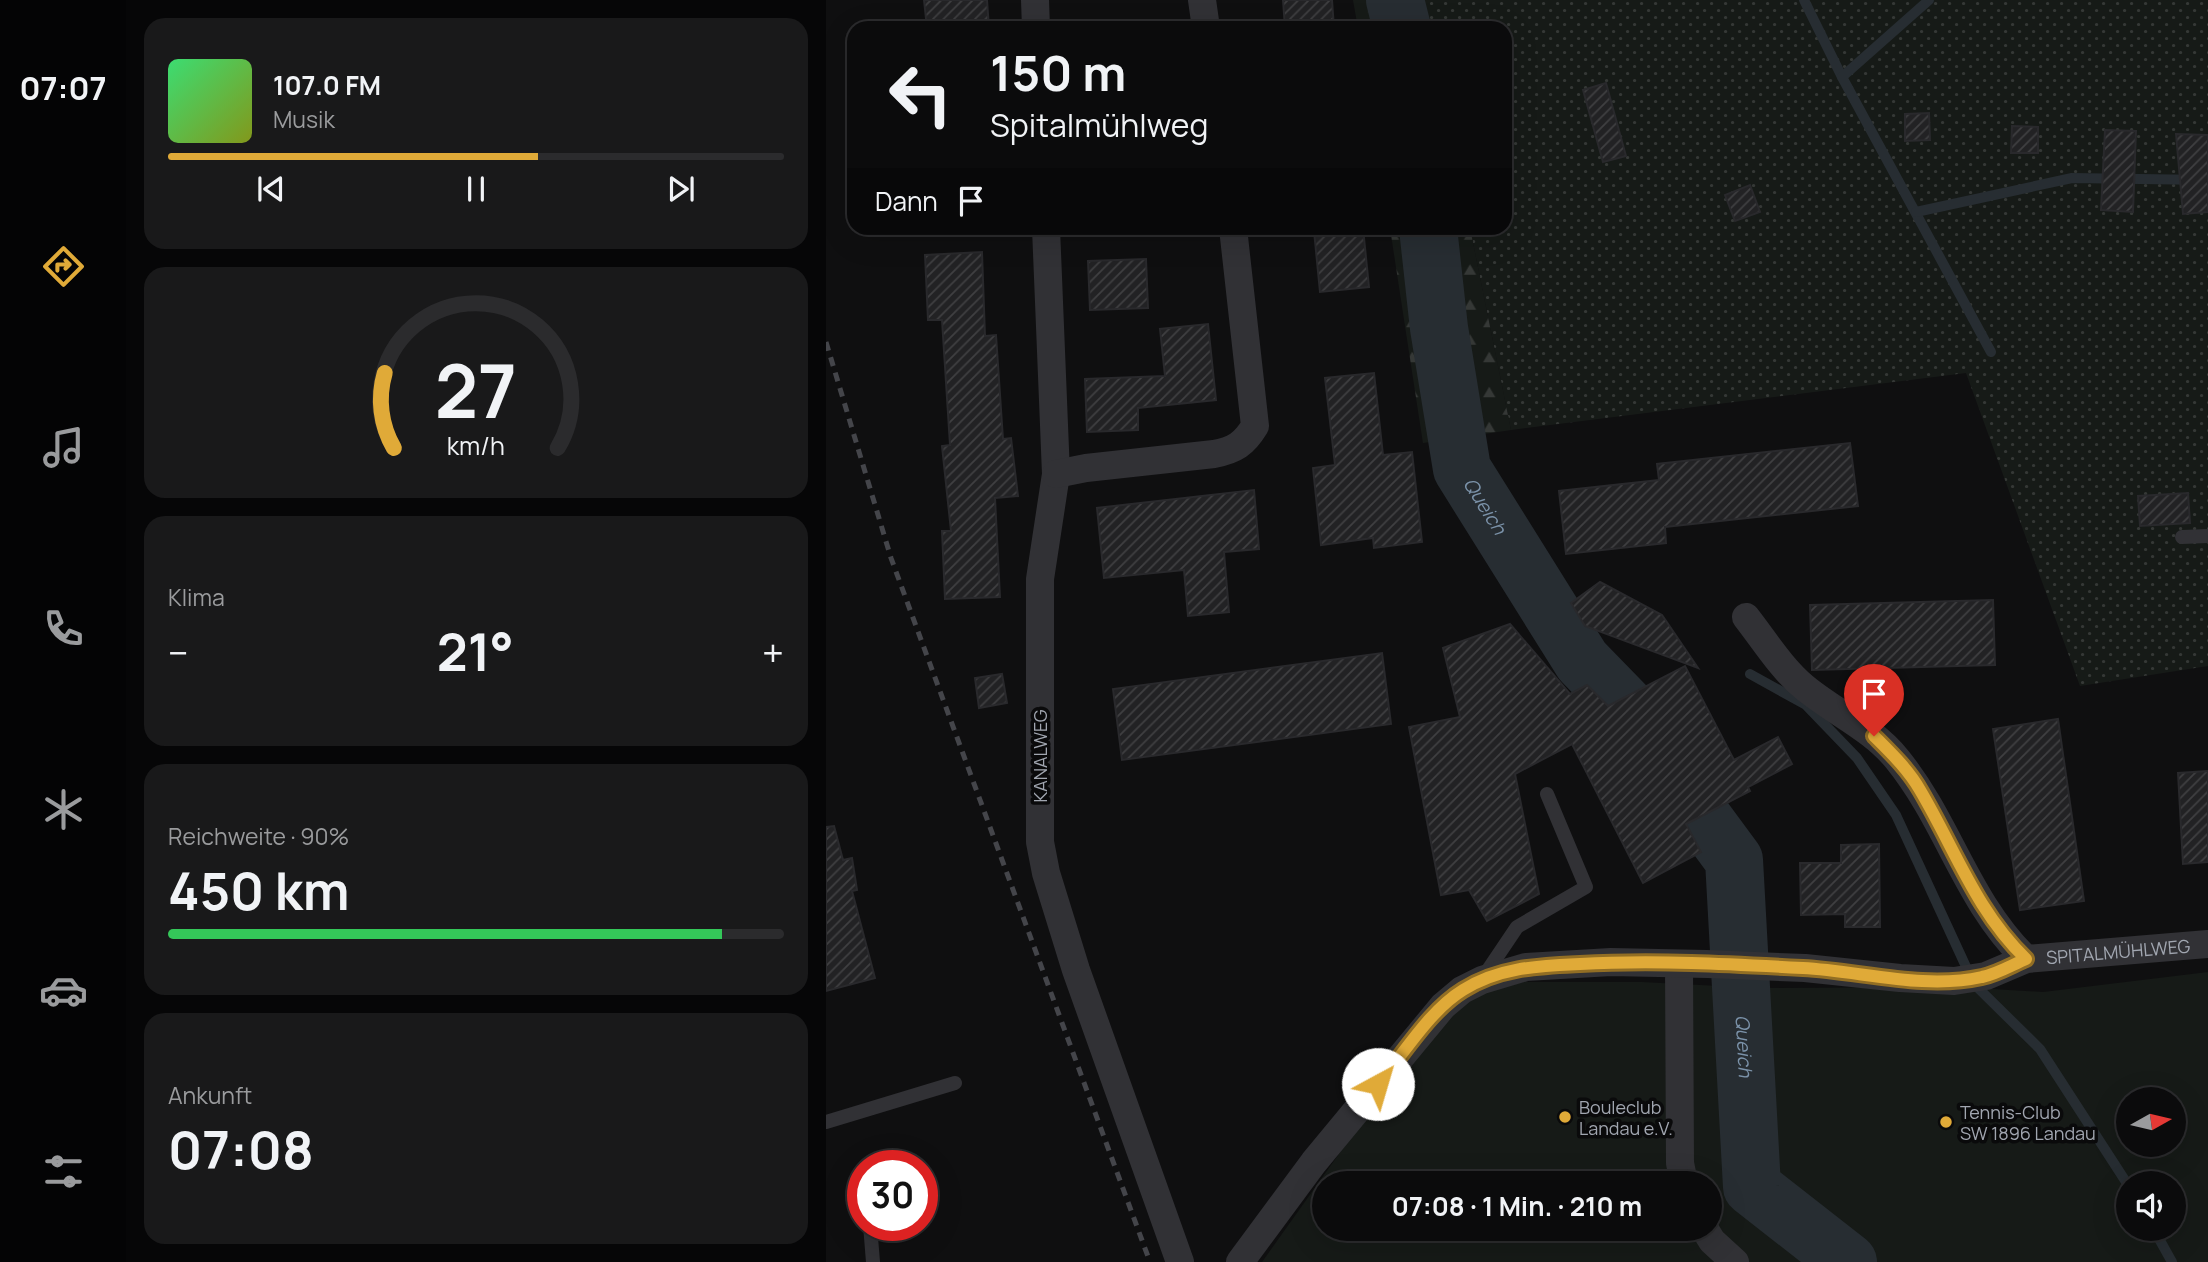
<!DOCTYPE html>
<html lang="de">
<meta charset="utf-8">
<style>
:root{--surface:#0b0b0c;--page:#19191a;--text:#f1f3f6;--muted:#9a9b9d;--line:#2b2b2d;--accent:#e0aa38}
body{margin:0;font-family:Manrope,sans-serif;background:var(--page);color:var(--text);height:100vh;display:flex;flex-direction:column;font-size:26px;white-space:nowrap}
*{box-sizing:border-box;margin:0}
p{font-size:23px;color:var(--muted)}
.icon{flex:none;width:38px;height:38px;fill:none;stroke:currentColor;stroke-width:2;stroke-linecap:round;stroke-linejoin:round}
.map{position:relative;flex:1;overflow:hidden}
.sheet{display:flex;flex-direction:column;gap:18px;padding:18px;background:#060607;width:700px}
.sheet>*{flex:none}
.banner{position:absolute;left:21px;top:21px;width:665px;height:214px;border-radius:21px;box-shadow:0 7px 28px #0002,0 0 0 2px var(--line);background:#0b0b0c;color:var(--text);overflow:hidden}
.needle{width:46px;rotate:82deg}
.controls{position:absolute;left:1290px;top:1087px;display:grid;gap:14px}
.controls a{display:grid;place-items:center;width:70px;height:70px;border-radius:50%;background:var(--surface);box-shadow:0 7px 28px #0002,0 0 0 2px var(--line);font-size:35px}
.speed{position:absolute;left:21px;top:1150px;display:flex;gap:14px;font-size:35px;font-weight:700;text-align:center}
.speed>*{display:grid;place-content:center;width:91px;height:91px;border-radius:50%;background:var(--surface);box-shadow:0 7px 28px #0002,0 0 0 2px var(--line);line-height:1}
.speed .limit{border:10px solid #d22;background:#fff;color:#111}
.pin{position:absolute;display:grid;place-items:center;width:60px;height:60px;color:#fff;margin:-72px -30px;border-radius:50% 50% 50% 0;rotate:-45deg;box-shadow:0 0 7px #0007}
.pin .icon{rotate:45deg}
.me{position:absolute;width:77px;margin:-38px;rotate:39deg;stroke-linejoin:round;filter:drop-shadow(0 0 5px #0008)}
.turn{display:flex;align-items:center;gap:24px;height:147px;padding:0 28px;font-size:32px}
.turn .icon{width:91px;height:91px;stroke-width:2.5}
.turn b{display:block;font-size:49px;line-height:60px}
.then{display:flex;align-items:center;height:66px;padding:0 28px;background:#0003;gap:14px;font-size:26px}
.big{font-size:52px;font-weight:700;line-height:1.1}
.sheet .widget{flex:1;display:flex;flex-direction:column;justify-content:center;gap:10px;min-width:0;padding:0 24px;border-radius:21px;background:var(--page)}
.sheet .dial{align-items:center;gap:0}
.dial svg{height:182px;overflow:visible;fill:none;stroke:var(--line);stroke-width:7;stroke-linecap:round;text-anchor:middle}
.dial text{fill:var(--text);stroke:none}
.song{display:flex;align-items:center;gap:21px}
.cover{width:84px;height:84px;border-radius:10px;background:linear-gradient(135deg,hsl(140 70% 55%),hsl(70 70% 35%))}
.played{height:7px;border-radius:4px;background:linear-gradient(90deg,var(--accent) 60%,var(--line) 60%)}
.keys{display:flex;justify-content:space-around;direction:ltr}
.heat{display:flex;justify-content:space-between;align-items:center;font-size:38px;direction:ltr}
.charge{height:10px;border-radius:5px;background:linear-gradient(90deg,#34c759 90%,var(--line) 0)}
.trip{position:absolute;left:486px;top:1171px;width:410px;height:70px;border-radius:35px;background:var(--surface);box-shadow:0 7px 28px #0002,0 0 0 2px var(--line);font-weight:700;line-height:70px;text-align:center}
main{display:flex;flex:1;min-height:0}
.tab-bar{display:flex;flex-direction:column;width:126px;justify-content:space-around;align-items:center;background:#040405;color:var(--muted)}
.tab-bar .icon{width:49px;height:49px}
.tab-bar .current{color:var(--accent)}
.tab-bar b{font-size:32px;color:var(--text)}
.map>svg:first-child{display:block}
</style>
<main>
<nav class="tab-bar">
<b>07:07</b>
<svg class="icon current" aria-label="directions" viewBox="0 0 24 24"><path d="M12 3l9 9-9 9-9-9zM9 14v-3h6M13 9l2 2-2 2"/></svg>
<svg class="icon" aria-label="music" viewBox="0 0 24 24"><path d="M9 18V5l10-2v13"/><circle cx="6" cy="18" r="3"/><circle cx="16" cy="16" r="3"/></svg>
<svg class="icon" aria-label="phone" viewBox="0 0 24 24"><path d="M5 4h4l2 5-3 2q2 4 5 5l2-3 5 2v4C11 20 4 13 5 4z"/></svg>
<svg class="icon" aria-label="climate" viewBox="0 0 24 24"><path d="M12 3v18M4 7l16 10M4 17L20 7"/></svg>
<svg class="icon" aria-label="car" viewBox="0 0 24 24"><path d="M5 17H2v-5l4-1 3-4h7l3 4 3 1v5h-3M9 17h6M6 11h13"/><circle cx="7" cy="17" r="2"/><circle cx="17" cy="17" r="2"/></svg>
<svg class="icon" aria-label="filters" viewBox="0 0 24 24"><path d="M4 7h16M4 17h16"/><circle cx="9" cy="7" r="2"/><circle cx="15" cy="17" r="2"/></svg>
</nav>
<section class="sheet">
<div class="widget">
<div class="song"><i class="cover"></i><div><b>107.0 FM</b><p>Musik</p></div></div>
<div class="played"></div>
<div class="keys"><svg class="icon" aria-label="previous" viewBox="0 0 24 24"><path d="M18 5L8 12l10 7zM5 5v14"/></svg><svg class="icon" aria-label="pause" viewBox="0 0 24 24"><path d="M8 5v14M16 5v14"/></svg><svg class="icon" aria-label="next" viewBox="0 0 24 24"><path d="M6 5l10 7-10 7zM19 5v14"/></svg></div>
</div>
<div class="widget dial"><svg viewBox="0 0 100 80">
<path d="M14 69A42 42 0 1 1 86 69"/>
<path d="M14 69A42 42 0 0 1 10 36" stroke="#e0aa38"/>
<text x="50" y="56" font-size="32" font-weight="700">27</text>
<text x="50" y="72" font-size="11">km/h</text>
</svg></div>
<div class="widget"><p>Klima</p>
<div class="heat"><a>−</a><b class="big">21°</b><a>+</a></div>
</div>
<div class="widget"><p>Reichweite · 90%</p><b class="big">450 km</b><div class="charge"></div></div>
<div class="widget"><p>Ankunft</p><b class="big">07:08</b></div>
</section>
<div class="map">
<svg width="1382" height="1262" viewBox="0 0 1382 1262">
<defs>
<pattern id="grass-dots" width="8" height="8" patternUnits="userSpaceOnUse" patternTransform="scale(1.75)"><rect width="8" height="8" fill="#161a17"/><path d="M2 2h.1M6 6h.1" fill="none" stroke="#353836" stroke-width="1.8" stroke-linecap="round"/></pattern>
<pattern id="forest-firs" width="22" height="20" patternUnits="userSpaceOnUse" patternTransform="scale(1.75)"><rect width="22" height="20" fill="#161a17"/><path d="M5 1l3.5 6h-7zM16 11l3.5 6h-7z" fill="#353836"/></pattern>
<pattern id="building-hatch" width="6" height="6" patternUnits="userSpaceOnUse" patternTransform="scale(1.75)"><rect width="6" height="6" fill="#222224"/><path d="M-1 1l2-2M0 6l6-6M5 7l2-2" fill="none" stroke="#3f3f41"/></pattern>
</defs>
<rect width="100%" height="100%" fill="#0f0f10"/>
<!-- grass -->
<polygon fill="url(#grass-dots)" points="598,0 1382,0 1382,666 1254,686 1140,373 685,430 644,228 679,228 679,28 604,28"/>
<!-- forest -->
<g fill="url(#forest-firs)">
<polygon points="527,0 598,0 604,28 532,28"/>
<polygon points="564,228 644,228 685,430 597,443"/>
</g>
<!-- park -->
<path fill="#161a17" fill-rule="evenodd" d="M1382,972v290h-946l136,-191 66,-76 59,-13h119l116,6 200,-1 85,5zM1302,1099h46v45h-46zM499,1183h385v45h-385zM1302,1183h46v45h-46z"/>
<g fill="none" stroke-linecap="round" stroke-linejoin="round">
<!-- stream -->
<g stroke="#272d32" stroke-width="10">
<polyline points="978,0 1016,77"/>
<polyline points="1103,0 1016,77 1165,352"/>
<polyline points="1090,212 1246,178 1382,180"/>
<polyline points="924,674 980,705 1031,758 1070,815 1148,984 1214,1049 1302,1185"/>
<polyline points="1327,1228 1346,1262"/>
</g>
<!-- river -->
<g stroke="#272d32" stroke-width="58">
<polyline points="569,0 576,28"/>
<path id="s1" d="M602,228l11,100 23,141 120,192 72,74"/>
<path id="s2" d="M863,799l45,61 18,327 96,75"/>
</g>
</g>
<!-- building -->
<g fill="url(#building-hatch)" stroke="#29292c" stroke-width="2">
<polygon points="98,0 161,0 163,28 101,28"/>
<polygon points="457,0 506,0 508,28 459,28"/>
<polygon points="780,83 800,156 777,162 757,90"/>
<polygon points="1103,113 1104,140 1079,141 1079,114"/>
<polygon points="1186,126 1212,127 1212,153 1185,153"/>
<polygon points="1279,130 1310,131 1307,212 1275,210"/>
<polygon points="1350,134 1382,135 1382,212 1357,214"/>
<polygon points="924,185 934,212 909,221 899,195"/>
<polygon points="537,228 543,287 494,292 488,231"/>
<polygon points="156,252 159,336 170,335 177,439 185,438 192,496 169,498 174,597 119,599 116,531 125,531 116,446 124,445 116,320 102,320 99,255"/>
<polygon points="320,259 322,308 264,310 262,261"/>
<polygon points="382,324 390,400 312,408 312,430 261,432 259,379 339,376 334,329"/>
<polygon points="548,373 557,455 586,452 596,542 548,548 547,538 495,545 487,468 509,465 499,378"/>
<polygon points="1024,443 1032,506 839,527 840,543 740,554 733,491 833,480 831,464"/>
<polygon points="428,490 433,549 398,552 403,612 362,616 358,570 278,578 271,508"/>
<polygon points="1362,493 1364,523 1314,526 1312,496"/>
<polygon points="774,582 836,615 872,668 759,626 745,603"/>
<polygon points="1167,600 1169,665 986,670 984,605"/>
<polygon points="684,624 744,694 761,685 782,706 859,666 908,760 952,737 966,764 922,787 924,791 860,824 875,852 817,883 746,744 689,774 713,894 661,921 643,890 615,895 583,727 634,717 617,648"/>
<polygon points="556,653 565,724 296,760 287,689"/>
<polygon points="176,674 181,703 153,708 149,678"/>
<polygon points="1232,719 1258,901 1194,910 1167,729"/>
<polygon points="1382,771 1382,862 1357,864 1352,773"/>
<polygon points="8,826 17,860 26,858 31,890 26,891 49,978 0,991 0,827"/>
<polygon points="1053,844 1054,927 1019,927 1019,914 975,915 974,863 1015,863 1015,845"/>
</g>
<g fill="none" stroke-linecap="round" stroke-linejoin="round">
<!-- service -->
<g stroke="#313135" stroke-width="14">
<polyline points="1356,537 1382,536"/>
<polyline points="658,976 691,927 760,887 721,794"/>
<polyline points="0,1122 129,1083"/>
<polyline points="44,1225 47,1262"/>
</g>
<!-- minor -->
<g stroke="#313135" stroke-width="28">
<polyline points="209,0 210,28"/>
<polyline points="376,0 380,28"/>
<polyline points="220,228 230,474 214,579 214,842 220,873 250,970 354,1262"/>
<path d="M230,474l30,-6 128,-14c21,-4 30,-10 41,-28l-22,-198"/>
<path d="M920,617c18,23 36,52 58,70 30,25 68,41 93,72 52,64 68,140 129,200"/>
<polyline points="853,964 854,1163 858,1183"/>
<polyline points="878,1228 886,1241 909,1262"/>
<path id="s3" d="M414,1262l74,-100 129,-156 19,-16 20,-10 44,-13 85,-5 96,2 98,4 95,10 54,3 32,-5 40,-17 182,-15"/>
</g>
<!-- rail -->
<polyline stroke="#44454a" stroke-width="5" stroke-dasharray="9 7" stroke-linecap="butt" points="0,342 65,558 324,1262"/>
</g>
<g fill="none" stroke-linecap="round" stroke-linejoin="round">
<defs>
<path id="route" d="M552,1084c26,-30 51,-73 85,-94 36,-23 76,-24 117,-26 74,-4 149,0 223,4 58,3 121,22 179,9 15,-3 30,-12 44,-18 -50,-48 -71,-110 -106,-169 -12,-21 -30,-38 -46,-54"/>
</defs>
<!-- route casing -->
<use href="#route" stroke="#926e24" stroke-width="18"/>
<!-- route -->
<use href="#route" stroke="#e0aa38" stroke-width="12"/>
</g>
<!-- markers -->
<g fill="#e0aa38" stroke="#0a0a0b" stroke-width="2.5">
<circle cx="739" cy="1117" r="7"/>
<circle cx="1120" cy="1122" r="7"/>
</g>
<g text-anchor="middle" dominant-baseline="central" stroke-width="7" stroke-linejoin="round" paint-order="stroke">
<!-- street labels -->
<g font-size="18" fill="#a1a6b0" stroke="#0a0a0b">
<text transform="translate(214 756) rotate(-90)">KANALWEG</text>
<text stroke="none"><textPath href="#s3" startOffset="1017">SPITALMÜHLWEG</textPath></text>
</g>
<!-- poi labels -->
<g font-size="18" fill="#a1a6b0" stroke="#0a0a0b" text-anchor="start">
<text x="753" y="1107">Bouleclub<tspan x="753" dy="21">Landau e.V.</tspan></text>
<text x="1134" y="1112">Tennis-Club<tspan x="1134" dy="21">SW 1896 Landau</tspan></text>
</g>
<!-- water labels -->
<g font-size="19" font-style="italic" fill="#7b92a9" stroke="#0a0a0b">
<text stroke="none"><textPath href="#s1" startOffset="287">Queich</textPath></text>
<text stroke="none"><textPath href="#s2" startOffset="262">Queich</textPath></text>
</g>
</g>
</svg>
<div class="controls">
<a><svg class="needle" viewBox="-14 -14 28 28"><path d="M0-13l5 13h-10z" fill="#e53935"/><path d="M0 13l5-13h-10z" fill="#9a9b9d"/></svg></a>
<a><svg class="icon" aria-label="sound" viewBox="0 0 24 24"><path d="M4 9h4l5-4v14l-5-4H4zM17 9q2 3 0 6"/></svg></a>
</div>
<div class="speed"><div class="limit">30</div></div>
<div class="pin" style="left:1048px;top:736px;background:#d93025"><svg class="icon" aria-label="arrive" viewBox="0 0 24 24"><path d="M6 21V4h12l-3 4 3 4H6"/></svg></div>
<svg class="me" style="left:552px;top:1084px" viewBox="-20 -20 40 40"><circle r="19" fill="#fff"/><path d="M0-13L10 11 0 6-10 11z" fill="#e0aa38"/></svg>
<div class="trip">07:08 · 1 Min. · 210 m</div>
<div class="banner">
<div class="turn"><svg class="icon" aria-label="left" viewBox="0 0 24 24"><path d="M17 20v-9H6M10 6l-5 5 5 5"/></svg><div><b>150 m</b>Spitalmühlweg</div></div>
<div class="then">Dann<svg class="icon" aria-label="arrive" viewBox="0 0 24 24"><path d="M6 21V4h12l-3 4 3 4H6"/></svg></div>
</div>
</div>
</main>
